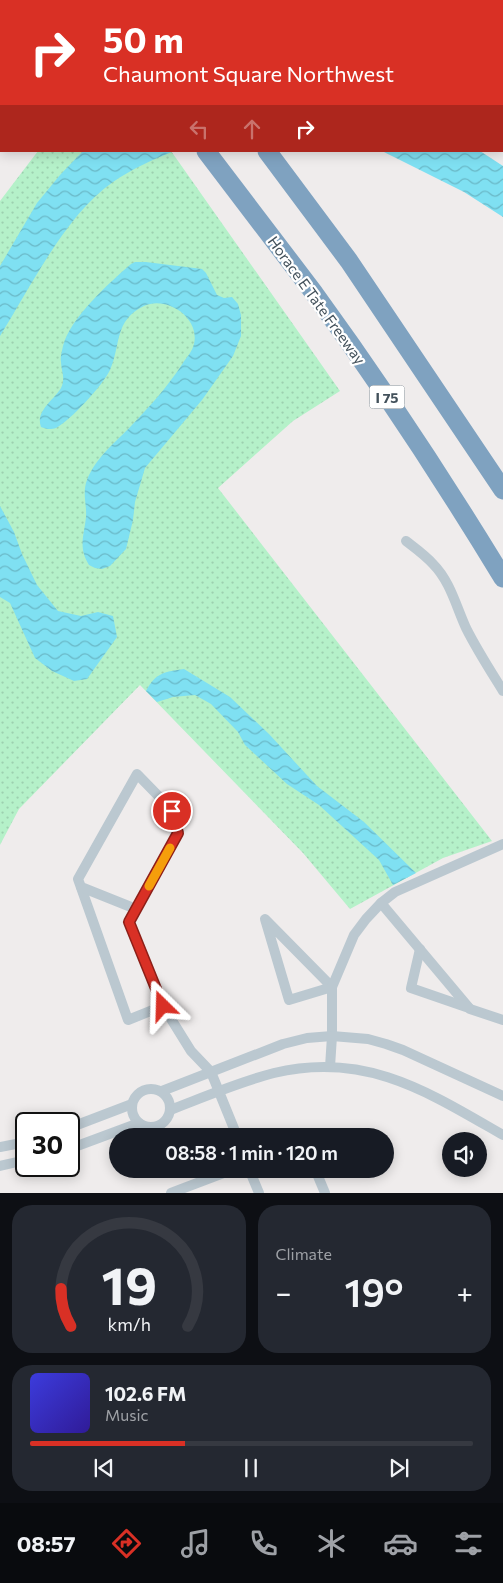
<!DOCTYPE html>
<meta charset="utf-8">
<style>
:root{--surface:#171b24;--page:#242831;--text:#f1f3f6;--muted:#9ea1a6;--line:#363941;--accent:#d93025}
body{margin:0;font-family:Commissioner,sans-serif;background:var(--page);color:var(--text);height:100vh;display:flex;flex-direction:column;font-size:19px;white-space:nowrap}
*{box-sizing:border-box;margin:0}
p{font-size:16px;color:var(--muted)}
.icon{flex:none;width:28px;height:28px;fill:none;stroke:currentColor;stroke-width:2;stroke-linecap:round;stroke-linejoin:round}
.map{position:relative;height:1193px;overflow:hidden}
.side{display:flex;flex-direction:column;gap:12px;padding:12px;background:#0d0f14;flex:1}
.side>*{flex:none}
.banner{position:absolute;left:0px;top:0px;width:504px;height:152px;box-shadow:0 2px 12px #0003;background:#d93025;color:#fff;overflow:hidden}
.buttons{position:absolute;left:442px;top:1132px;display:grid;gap:10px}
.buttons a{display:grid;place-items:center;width:45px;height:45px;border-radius:50%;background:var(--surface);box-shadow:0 2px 12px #0003;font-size:25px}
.speed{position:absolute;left:15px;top:1112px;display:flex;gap:10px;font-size:25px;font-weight:700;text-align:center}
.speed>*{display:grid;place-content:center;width:65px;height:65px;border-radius:50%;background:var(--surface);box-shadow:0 2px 12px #0003;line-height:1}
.speed .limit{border:2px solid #111;border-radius:8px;background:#fff;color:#111}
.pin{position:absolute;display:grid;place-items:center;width:42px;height:42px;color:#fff;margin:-21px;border:2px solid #fff;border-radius:50%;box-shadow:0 1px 5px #0007}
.me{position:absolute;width:55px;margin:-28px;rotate:338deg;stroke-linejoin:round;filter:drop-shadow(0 0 4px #0008)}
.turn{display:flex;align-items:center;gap:18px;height:105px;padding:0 20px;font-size:22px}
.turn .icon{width:65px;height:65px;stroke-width:2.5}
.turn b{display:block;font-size:35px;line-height:42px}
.lanes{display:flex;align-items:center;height:48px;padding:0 20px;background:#0003;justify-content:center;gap:25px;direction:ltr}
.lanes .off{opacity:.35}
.big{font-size:38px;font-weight:600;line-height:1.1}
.side .widget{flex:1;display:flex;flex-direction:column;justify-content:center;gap:8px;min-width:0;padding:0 18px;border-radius:20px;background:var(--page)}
.side .dial{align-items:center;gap:0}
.dial svg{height:130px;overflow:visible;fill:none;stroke:var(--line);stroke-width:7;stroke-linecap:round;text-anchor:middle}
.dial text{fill:var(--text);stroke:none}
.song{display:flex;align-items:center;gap:15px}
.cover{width:60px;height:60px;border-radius:8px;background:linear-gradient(135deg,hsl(240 70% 55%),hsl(250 70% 35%))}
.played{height:5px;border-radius:2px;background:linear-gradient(90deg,var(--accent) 35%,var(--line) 35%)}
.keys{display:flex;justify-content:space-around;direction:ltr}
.heat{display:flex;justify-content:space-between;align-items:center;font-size:28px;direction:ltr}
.side .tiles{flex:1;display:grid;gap:12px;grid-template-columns:1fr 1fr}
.widget:last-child{grid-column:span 2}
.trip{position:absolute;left:109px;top:1128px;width:285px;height:50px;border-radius:25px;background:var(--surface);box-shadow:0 2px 12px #0003;font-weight:600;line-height:50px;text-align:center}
.tabs{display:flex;height:80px;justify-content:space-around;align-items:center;background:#090b0e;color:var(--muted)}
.tabs .icon{width:35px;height:35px}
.tabs .active{color:var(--accent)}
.tabs b{font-size:22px;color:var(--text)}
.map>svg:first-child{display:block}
</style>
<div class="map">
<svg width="503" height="1193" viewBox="0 0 503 1193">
<defs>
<pattern id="grass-dots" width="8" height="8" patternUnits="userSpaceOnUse" patternTransform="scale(1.25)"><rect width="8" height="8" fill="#b5f1c9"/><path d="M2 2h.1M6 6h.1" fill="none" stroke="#9dd0af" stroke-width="1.8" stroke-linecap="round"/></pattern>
<pattern id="water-waves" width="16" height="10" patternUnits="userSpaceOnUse" patternTransform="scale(1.25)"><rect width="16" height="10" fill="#7fe0f2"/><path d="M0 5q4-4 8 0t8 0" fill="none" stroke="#6ab8c7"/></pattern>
</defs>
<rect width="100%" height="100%" fill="#efecec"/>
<!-- grass -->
<polygon fill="url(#grass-dots)" points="38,151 171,151 340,391 293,421 218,488 492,841 443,858 350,909 303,853 140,685 19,809 0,845 0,201"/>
<!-- water -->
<g fill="url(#water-waves)">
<path d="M83,151h91c-22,9 -42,18 -61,31 -47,32 -83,106 -113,154v-70l37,-63 23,-28z"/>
<polygon points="382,151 480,151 503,166 503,217 464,192"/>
<path d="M135,262h11l56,7 4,4 11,22 7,3 8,-1 6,7 3,11v21l-8,20 -31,44 -57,68 -10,34 -2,18 -7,29 -16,17 -8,3 -7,-1 -6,-3c-11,-18 -5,-29 -3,-48 1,-12 -4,-24 1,-37 9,-23 29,-38 45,-55 19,-20 36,-39 51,-62 3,-5 8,-10 10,-16 10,-27 -25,-52 -49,-41 -30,14 -23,39 -34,64 -7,15 -40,51 -54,58 -6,2 -10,1 -15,-1 -6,-16 13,-27 20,-39 5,-10 0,-17 0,-26 -1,-5 1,-11 2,-16 7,-28 46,-63 68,-82z"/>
<polygon points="0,506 14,532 22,554 37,585 58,611 81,616 98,612 113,616 117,637 87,679 74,681 52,671 35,658 10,603 0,597"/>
<path d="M184,669l46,28 39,37 48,52 47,36 52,51 -23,12 -14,-25 -60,-55 -32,-21 -42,-39 -7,-13 -27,-28 -16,-9 -22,2 -16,5 -11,-11c10,-19 19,-19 38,-22z"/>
</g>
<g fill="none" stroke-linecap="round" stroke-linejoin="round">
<!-- street -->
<g stroke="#bbc8d0" stroke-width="10">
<path d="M406,541c9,7 19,14 27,23 17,17 23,42 33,64 11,22 24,42 37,63"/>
<polygon points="137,774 173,811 178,833 129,922 163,1006 128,1020 78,879"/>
<polyline points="81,887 136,909"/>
<polyline points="381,903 470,1009 503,1020"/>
<polygon points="265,919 332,987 289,1000"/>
<polyline points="420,949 411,988 469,1008"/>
<polyline points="163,1006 191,1051 211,1072 237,1136"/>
<polyline points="330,1067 332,1036 332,987 354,935 366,919 381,903 395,892 503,844"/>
<circle cx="151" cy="1108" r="19"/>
<polyline points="162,1091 283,1044 307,1038 332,1036 368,1039 386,1044 403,1050 503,1096"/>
<path d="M170,1110c34,-13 69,-28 104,-37 92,-22 154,19 229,62"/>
<polyline points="69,1128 132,1104"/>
<polyline points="0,1147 26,1142"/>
<polyline points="69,1149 139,1123"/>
<polyline points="0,1166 26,1160"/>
<polyline points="249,1169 259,1193"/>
<polyline points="315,1169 325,1193"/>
<polyline points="171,1193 234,1169"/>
</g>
<!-- highway -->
<g stroke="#7fa2c0" stroke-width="19">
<polyline points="91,0 92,1"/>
<polyline points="154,0 155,1"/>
<path d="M206,151c36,48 72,95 108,142 67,92 130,188 189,285"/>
<polyline points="267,151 349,261 503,490"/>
</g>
</g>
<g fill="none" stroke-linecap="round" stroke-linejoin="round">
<defs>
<polyline id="route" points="163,1006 129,922 178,833 172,811"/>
</defs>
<!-- route casing -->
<use href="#route" stroke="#8d1f18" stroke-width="12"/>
<!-- route -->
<use href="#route" stroke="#d93025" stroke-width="9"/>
<!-- slow -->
<polyline stroke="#f59e0b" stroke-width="9" points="149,886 170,848"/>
</g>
<g text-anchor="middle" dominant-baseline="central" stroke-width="4.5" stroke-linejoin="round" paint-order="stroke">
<!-- shield labels -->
<rect fill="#fff" stroke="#7b858c" stroke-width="1" x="369.5" y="385.5" width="35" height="23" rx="4"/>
<g font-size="14" font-weight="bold" fill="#43515b">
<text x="387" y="397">I 75</text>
</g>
<!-- street labels -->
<g font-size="15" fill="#43515b" stroke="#fff">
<text transform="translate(317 300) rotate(54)">Horace E Tate Freeway</text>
</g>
</g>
</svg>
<div class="buttons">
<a><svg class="icon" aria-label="sound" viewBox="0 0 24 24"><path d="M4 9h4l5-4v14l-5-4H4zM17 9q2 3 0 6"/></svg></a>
</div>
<div class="speed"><div class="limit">30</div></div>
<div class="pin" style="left:172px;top:811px;background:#d93025"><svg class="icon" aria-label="arrive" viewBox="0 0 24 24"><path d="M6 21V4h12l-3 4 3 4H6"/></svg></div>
<svg class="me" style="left:163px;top:1006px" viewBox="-20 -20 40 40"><path d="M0-17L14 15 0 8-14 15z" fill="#d93025" stroke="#fff" stroke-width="4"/></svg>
<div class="trip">08:58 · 1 min · 120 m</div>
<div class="banner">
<div class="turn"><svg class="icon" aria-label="right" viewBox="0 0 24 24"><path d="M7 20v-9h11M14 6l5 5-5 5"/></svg><div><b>50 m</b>Chaumont Square Northwest</div></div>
<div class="lanes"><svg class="icon off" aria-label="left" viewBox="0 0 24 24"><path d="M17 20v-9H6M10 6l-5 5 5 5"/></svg><svg class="icon off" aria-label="ahead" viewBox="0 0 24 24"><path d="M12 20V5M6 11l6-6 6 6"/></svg><svg class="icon" aria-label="right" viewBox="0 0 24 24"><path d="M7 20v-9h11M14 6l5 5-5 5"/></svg></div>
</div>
</div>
<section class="side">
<div class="tiles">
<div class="widget dial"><svg viewBox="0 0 100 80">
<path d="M14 69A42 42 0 1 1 86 69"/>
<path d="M14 69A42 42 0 0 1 8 46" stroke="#d93025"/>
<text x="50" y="56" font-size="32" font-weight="700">19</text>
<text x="50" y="72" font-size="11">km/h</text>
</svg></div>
<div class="widget"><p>Climate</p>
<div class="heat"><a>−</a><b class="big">19°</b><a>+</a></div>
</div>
<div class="widget">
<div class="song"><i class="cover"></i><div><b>102.6 FM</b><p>Music</p></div></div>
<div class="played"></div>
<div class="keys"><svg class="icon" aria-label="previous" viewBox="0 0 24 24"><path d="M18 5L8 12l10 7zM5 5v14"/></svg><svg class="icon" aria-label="pause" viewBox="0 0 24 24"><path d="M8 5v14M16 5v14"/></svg><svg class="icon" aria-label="next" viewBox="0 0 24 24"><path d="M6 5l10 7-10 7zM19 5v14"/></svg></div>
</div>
</div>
</section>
<nav class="tabs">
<b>08:57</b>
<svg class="icon active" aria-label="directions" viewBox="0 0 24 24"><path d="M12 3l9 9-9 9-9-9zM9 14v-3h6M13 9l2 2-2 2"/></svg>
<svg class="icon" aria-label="music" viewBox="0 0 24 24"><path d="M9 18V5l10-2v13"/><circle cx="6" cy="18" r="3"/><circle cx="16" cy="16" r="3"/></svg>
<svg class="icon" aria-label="phone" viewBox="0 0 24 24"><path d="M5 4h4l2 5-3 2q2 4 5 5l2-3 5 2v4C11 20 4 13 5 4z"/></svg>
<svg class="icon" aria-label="climate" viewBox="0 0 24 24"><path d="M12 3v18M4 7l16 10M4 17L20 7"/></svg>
<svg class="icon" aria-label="car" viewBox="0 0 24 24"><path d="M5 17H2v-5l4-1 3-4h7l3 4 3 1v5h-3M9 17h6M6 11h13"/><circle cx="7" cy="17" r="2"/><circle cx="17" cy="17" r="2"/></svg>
<svg class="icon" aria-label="filters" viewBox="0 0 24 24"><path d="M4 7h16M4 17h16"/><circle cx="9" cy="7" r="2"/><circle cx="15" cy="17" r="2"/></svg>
</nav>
